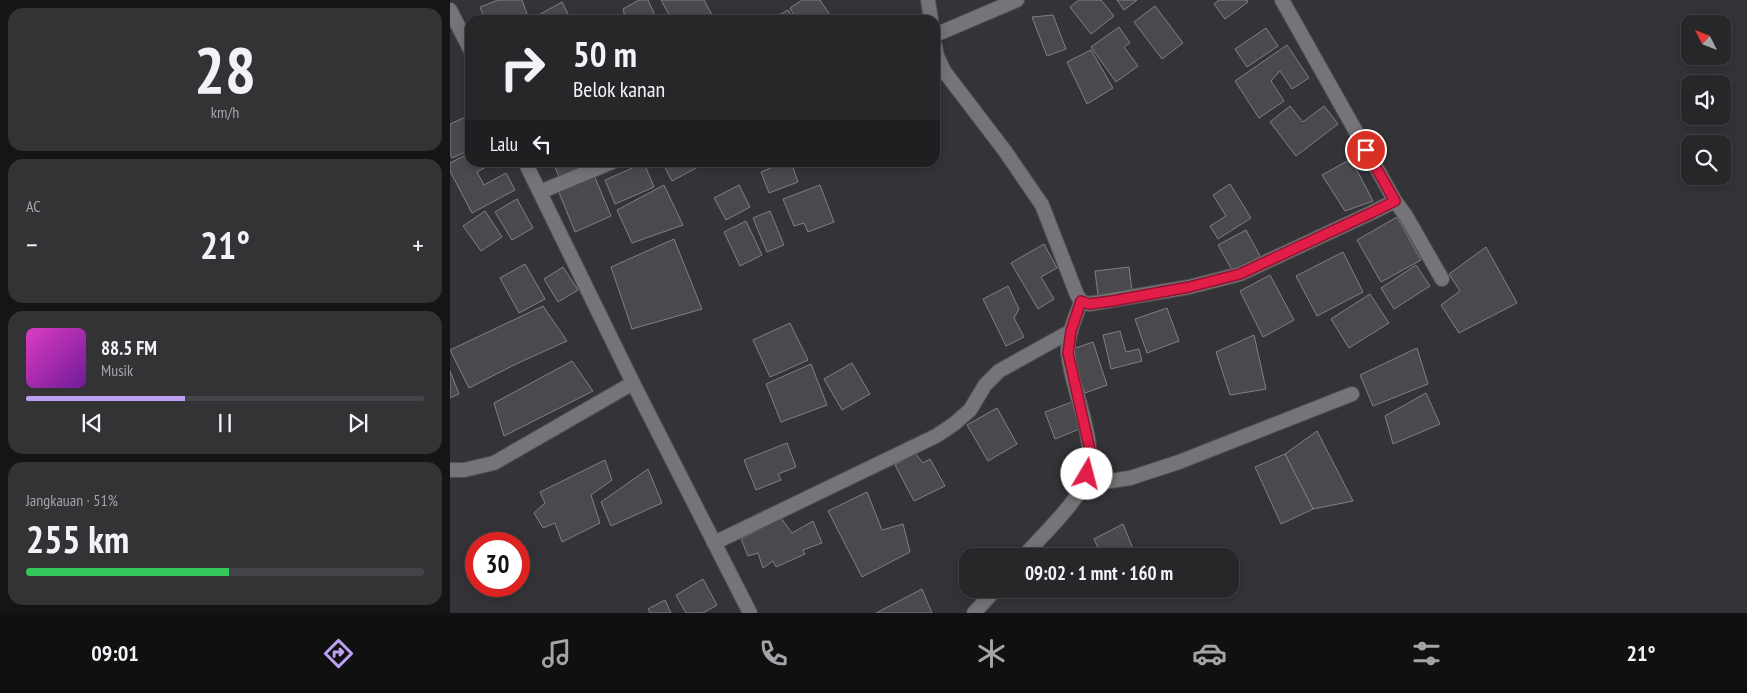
<!DOCTYPE html>
<html lang="id">
<meta charset="utf-8">
<style>
:root{--surface:#27272a;--page:#333336;--text:#f1f3f6;--muted:#a4a5a8;--line:#434447;--accent:#bca0f2}
body{margin:0;font-family:"PT Sans Narrow",sans-serif;background:var(--page);color:var(--text);height:100vh;display:flex;flex-direction:column;font-size:19px;white-space:nowrap}
*{box-sizing:border-box;margin:0}
p{font-size:16px;color:var(--muted)}
.icon{flex:none;width:28px;height:28px;fill:none;stroke:currentColor;stroke-width:2;stroke-linecap:round;stroke-linejoin:round}
.map{position:relative;flex:1;overflow:hidden}
.details{display:flex;flex-direction:column;gap:8px;padding:8px;background:#151517;width:450px}
.details>*{flex:none}
.guide{position:absolute;left:15px;top:15px;width:475px;height:152px;border-radius:15px;box-shadow:0 2px 12px #0003,0 0 0 1px var(--line);background:#27272a;color:var(--text);overflow:hidden}
.needle{width:32px;rotate:312deg}
.buttons{position:absolute;left:1231px;top:15px;display:grid;gap:10px}
.buttons a{display:grid;place-items:center;width:50px;height:50px;border-radius:10px;background:var(--surface);box-shadow:0 2px 12px #0003,0 0 0 1px var(--line);font-size:25px}
.speed{position:absolute;left:15px;top:532px;display:flex;gap:10px;font-size:25px;font-weight:700;text-align:center}
.speed>*{display:grid;place-content:center;width:65px;height:65px;border-radius:50%;background:var(--surface);box-shadow:0 2px 12px #0003,0 0 0 1px var(--line);line-height:1}
.speed .limit{border:8px solid #d22;background:#fff;color:#111}
.pin{position:absolute;display:grid;place-items:center;width:42px;height:42px;color:#fff;margin:-21px;border:2px solid #fff;border-radius:50%;box-shadow:0 1px 5px #0007}
.me{position:absolute;width:55px;margin:-28px;rotate:8deg;stroke-linejoin:round;filter:drop-shadow(0 0 4px #0008)}
.turn{display:flex;align-items:center;gap:18px;height:105px;padding:0 25px;font-size:22px}
.turn .icon{width:65px;height:65px;stroke-width:2.5}
.turn b{display:block;font-size:35px;line-height:42px}
.then{display:flex;align-items:center;height:48px;padding:0 25px;background:#0003;gap:10px;font-size:19px}
.big{font-size:38px;font-weight:700;line-height:1.1}
.details .tile{flex:1;display:flex;flex-direction:column;justify-content:center;gap:8px;min-width:0;padding:0 18px;border-radius:15px;background:var(--page)}
.details .dial{align-items:center;gap:0}
.dial b{font-size:65px;line-height:1}
.song{display:flex;align-items:center;gap:15px}
.cover{width:60px;height:60px;border-radius:8px;background:linear-gradient(135deg,hsl(310 70% 55%),hsl(280 70% 35%))}
.played{height:5px;border-radius:2px;background:linear-gradient(90deg,var(--accent) 40%,var(--line) 40%)}
.keys{display:flex;justify-content:space-around;direction:ltr}
.heat{display:flex;justify-content:space-between;align-items:center;font-size:28px;direction:ltr}
.charge{height:8px;border-radius:4px;background:linear-gradient(90deg,#34c759 51%,var(--line) 0)}
.trip{position:absolute;left:509px;top:548px;width:280px;height:50px;border-radius:15px;background:var(--surface);box-shadow:0 2px 12px #0003,0 0 0 1px var(--line);font-weight:700;line-height:50px;text-align:center}
.tab-bar{display:flex;height:80px;justify-content:space-around;align-items:center;background:#101011;color:var(--muted)}
.tab-bar .icon{width:35px;height:35px}
.tab-bar .selected{color:var(--accent)}
.tab-bar b{font-size:22px;color:var(--text)}
main{display:flex;flex:1;min-height:0}
.map>svg:first-child{display:block}
</style>
<main>
<section class="details">
<div class="tile dial"><b>28</b><p>km/h</p></div>
<div class="tile"><p>AC</p>
<div class="heat"><a>−</a><b class="big">21°</b><a>+</a></div>
</div>
<div class="tile">
<div class="song"><i class="cover"></i><div><b>88.5 FM</b><p>Musik</p></div></div>
<div class="played"></div>
<div class="keys"><svg class="icon" aria-label="previous" viewBox="0 0 24 24"><path d="M18 5L8 12l10 7zM5 5v14"/></svg><svg class="icon" aria-label="pause" viewBox="0 0 24 24"><path d="M8 5v14M16 5v14"/></svg><svg class="icon" aria-label="next" viewBox="0 0 24 24"><path d="M6 5l10 7-10 7zM19 5v14"/></svg></div>
</div>
<div class="tile"><p>Jangkauan · 51%</p><b class="big">255 km</b><div class="charge"></div></div>
</section>
<div class="map">
<svg width="1297" height="613" viewBox="0 0 1297 613">
<rect width="100%" height="100%" fill="#343438"/>
<!-- building -->
<g fill="#4a494d" stroke="#808084">
<polygon points="48,0 72,0 77,14 63,20 35,20 30,7"/>
<polygon points="189,0 198,0 207,20 176,20 173,9"/>
<polygon points="211,0 254,0 262,15 251,20 222,20"/>
<polygon points="352,0 370,0 380,15 373,20 347,20 340,8"/>
<polygon points="629,0 651,0 664,16 641,34 620,7"/>
<polygon points="667,0 687,0 674,10"/>
<polygon points="769,0 797,0 798,2 775,19 764,4"/>
<polygon points="112,2 121,20 87,20 85,17"/>
<polygon points="705,6 733,43 712,59 684,22"/>
<polygon points="338,10 344,20 320,20"/>
<polygon points="603,15 616,49 597,56 582,17"/>
<polygon points="669,27 680,43 674,47 688,66 666,82 641,47"/>
<polygon points="816,28 828,46 797,67 785,49"/>
<polygon points="837,45 859,78 842,89 830,71 821,81 834,101 809,118 785,81"/>
<polygon points="641,50 663,88 637,104 617,62"/>
<polygon points="840,106 853,122 874,106 888,124 846,156 820,122"/>
<polygon points="20,115 20,150 2,158 0,154 0,124"/>
<polygon points="20,153 20,162 45,162 27,172 34,185 56,173 65,190 22,213 0,171 0,163"/>
<polygon points="901,159 923,201 895,211 872,175"/>
<polygon points="103,162 138,162 139,164 109,177"/>
<polygon points="212,162 246,162 248,167 222,181"/>
<polygon points="335,162 341,162 348,182 319,193 311,172"/>
<polygon points="194,163 204,187 165,204 155,180"/>
<polygon points="144,175 161,216 125,232 108,190"/>
<polygon points="780,184 801,218 768,239 760,226 776,216 763,195"/>
<polygon points="214,185 233,225 182,243 167,210"/>
<polygon points="289,185 300,207 276,220 264,198"/>
<polygon points="370,185 384,222 358,232 354,223 344,226 333,199"/>
<polygon points="67,199 83,228 62,240 45,212"/>
<polygon points="35,211 52,237 31,251 13,226"/>
<polygon points="320,211 334,245 317,252 303,218"/>
<polygon points="947,217 971,260 931,282 907,240"/>
<polygon points="296,221 312,255 290,266 274,232"/>
<polygon points="796,230 810,256 783,272 768,245"/>
<polygon points="224,239 252,309 182,329 161,267"/>
<polygon points="594,244 607,268 591,277 604,299 588,309 561,263"/>
<polygon points="1036,247 1067,303 1009,333 991,305 1010,291 999,274"/>
<polygon points="893,252 913,292 867,316 846,276"/>
<polygon points="75,264 95,299 69,313 50,278"/>
<polygon points="966,265 980,286 944,309 931,288"/>
<polygon points="113,267 128,290 108,302 94,279"/>
<polygon points="679,267 682,291 648,295 645,271"/>
<polygon points="820,275 844,320 813,337 790,291"/>
<polygon points="558,286 569,309 564,318 574,337 556,346 533,299"/>
<polygon points="920,294 939,323 899,348 881,319"/>
<polygon points="93,306 117,341 66,364 19,388 0,350"/>
<polygon points="717,308 729,341 697,353 685,319"/>
<polygon points="340,323 358,360 320,377 303,340"/>
<polygon points="670,331 676,352 689,349 692,361 661,369 653,335"/>
<polygon points="804,335 816,389 780,395 766,352"/>
<polygon points="643,342 657,385 635,393 620,350"/>
<polygon points="967,348 978,384 923,406 910,375"/>
<polygon points="122,361 143,391 54,436 44,403"/>
<polygon points="402,363 420,394 392,410 374,379"/>
<polygon points="361,364 377,405 331,422 316,384"/>
<polygon points="0,371 9,394 0,398"/>
<polygon points="976,393 990,424 943,444 935,416"/>
<polygon points="622,402 632,428 605,439 595,412"/>
<polygon points="547,408 567,444 538,461 517,425"/>
<polygon points="867,431 903,501 863,509 835,454"/>
<polygon points="337,443 346,467 328,474 331,480 306,490 294,460"/>
<polygon points="465,453 473,463 480,459 495,486 464,501 445,465"/>
<polygon points="835,454 863,509 831,524 805,467"/>
<polygon points="155,460 162,480 141,495 150,523 112,542 105,523 93,528 84,513 95,503 90,492"/>
<polygon points="198,469 212,503 161,526 151,502"/>
<polygon points="417,492 432,530 453,524 460,552 412,577 378,511"/>
<polygon points="331,518 342,533 363,521 372,543 353,550 355,554 326,567 323,561 313,568 308,553 298,556 291,539"/>
<polygon points="673,524 686,556 652,556 644,539"/>
<polygon points="253,579 267,605 253,613 236,613 226,595"/>
<polygon points="472,589 482,613 426,613"/>
<polygon points="215,600 221,613 200,613 198,609"/>
</g>
<g fill="none" stroke-linecap="round" stroke-linejoin="round">
<defs>
<g id="minor">
<polyline points="478,0 481,20"/>
<polyline points="832,0 945,201"/>
<polyline points="0,10 20,49"/>
<polyline points="485,35 567,0"/>
<polyline points="485,46 487,56 494,71 555,151 592,205 627,295 631,301 639,304 739,287 790,274 921,213 945,201 956,216 992,279"/>
<polyline points="75,162 183,383 300,613"/>
<polyline points="90,192 162,162"/>
<polyline points="0,470 14,470 44,463 183,383"/>
<polyline points="633,485 680,478 729,462 902,394"/>
<polyline points="264,543 486,436 504,424 520,410 535,385 549,371 621,331"/>
<path d="M574,556c18,-20 47,-48 59,-70 20,-37 -12,-94 -15,-134 -1,-17 8,-35 13,-51"/>
<polyline points="524,613 546,589"/>
</g>
</defs>
<!-- minor casing -->
<use href="#minor" stroke="#505053" stroke-width="16"/>
<!-- minor -->
<use href="#minor" stroke="#757579" stroke-width="14"/>
</g>
<g fill="none" stroke-linecap="round" stroke-linejoin="round">
<defs>
<polyline id="route" points="637,474 640,450 618,353 621,331 631,301 639,304 662,301 739,287 790,274 921,213 945,201 916,150"/>
</defs>
<!-- route casing -->
<use href="#route" stroke="#92132f" stroke-width="12"/>
<!-- route -->
<use href="#route" stroke="#e11d48" stroke-width="9"/>
</g>
</svg>
<div class="buttons">
<a><svg class="needle" viewBox="-14 -14 28 28"><path d="M0-13l5 13h-10z" fill="#e53935"/><path d="M0 13l5-13h-10z" fill="#a4a5a8"/></svg></a>
<a><svg class="icon" aria-label="sound" viewBox="0 0 24 24"><path d="M4 9h4l5-4v14l-5-4H4zM17 9q2 3 0 6"/></svg></a>
<a><svg class="icon" aria-label="search" viewBox="0 0 24 24"><circle cx="10" cy="10" r="6"/><path d="M15 15l6 6"/></svg></a>
</div>
<div class="speed"><div class="limit">30</div></div>
<div class="pin" style="left:916px;top:150px;background:#d93025"><svg class="icon" aria-label="arrive" viewBox="0 0 24 24"><path d="M6 21V4h12l-3 4 3 4H6"/></svg></div>
<svg class="me" style="left:637px;top:474px" viewBox="-20 -20 40 40"><circle r="19" fill="#fff"/><path d="M0-13L10 11 0 6-10 11z" fill="#e11d48"/></svg>
<div class="trip">09:02 · 1 mnt · 160 m</div>
<div class="guide">
<div class="turn"><svg class="icon" aria-label="right" viewBox="0 0 24 24"><path d="M7 20v-9h11M14 6l5 5-5 5"/></svg><div><b>50 m</b>Belok kanan</div></div>
<div class="then">Lalu<svg class="icon" aria-label="left" viewBox="0 0 24 24"><path d="M17 20v-9H6M10 6l-5 5 5 5"/></svg></div>
</div>
</div>
</main>
<nav class="tab-bar">
<b>09:01</b>
<svg class="icon selected" aria-label="directions" viewBox="0 0 24 24"><path d="M12 3l9 9-9 9-9-9zM9 14v-3h6M13 9l2 2-2 2"/></svg>
<svg class="icon" aria-label="music" viewBox="0 0 24 24"><path d="M9 18V5l10-2v13"/><circle cx="6" cy="18" r="3"/><circle cx="16" cy="16" r="3"/></svg>
<svg class="icon" aria-label="phone" viewBox="0 0 24 24"><path d="M5 4h4l2 5-3 2q2 4 5 5l2-3 5 2v4C11 20 4 13 5 4z"/></svg>
<svg class="icon" aria-label="climate" viewBox="0 0 24 24"><path d="M12 3v18M4 7l16 10M4 17L20 7"/></svg>
<svg class="icon" aria-label="car" viewBox="0 0 24 24"><path d="M5 17H2v-5l4-1 3-4h7l3 4 3 1v5h-3M9 17h6M6 11h13"/><circle cx="7" cy="17" r="2"/><circle cx="17" cy="17" r="2"/></svg>
<svg class="icon" aria-label="filters" viewBox="0 0 24 24"><path d="M4 7h16M4 17h16"/><circle cx="9" cy="7" r="2"/><circle cx="15" cy="17" r="2"/></svg>
<b>21°</b>
</nav>
